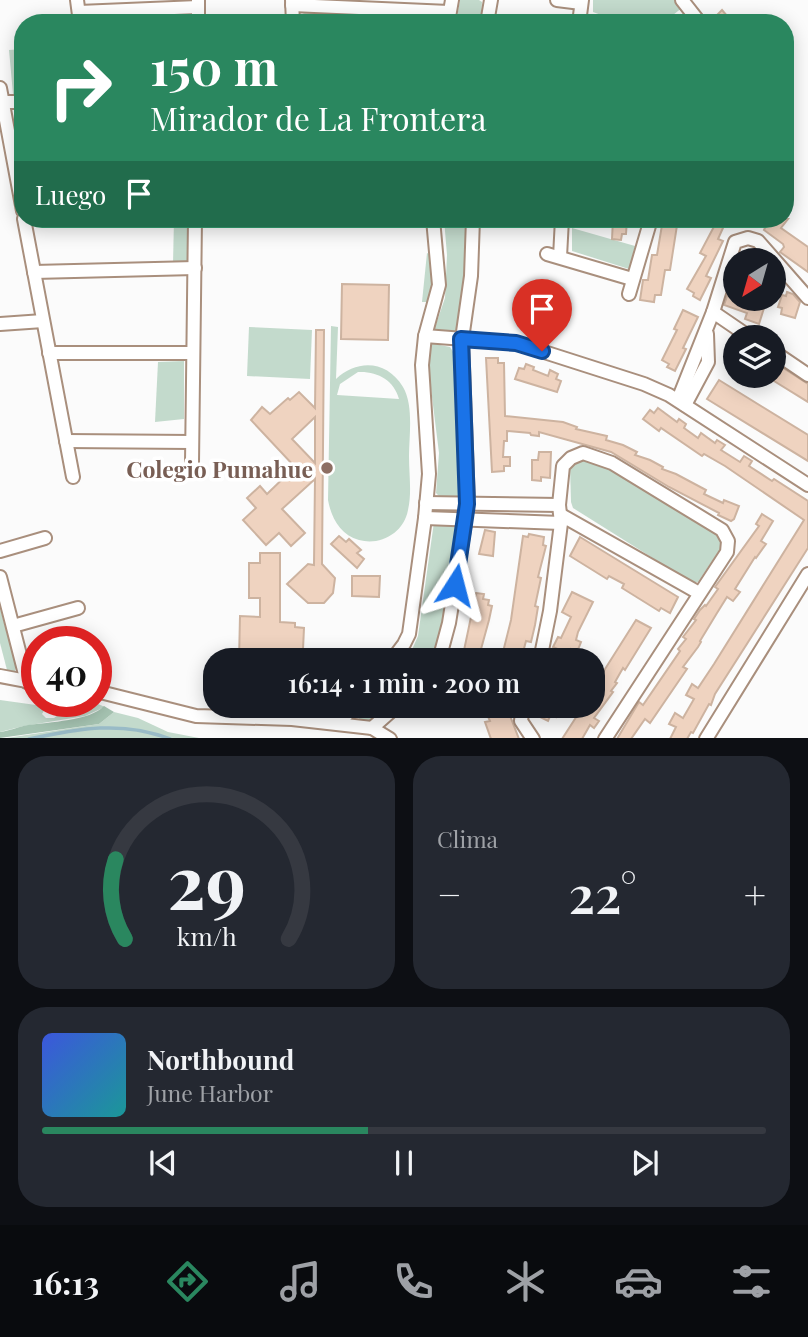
<!DOCTYPE html>
<html lang="es">
<meta charset="utf-8">
<style>
:root{--surface:#171b24;--page:#242831;--text:#f1f3f6;--muted:#9ea1a6;--line:#363941;--accent:#2a875f}
body{margin:0;font-family:"Playfair Display",serif;background:var(--page);color:var(--text);height:100vh;display:flex;flex-direction:column;font-size:26px;white-space:nowrap}
*{box-sizing:border-box;margin:0}
p{font-size:23px;color:var(--muted)}
.icon{flex:none;width:38px;height:38px;fill:none;stroke:currentColor;stroke-width:2;stroke-linecap:round;stroke-linejoin:round}
.map{position:relative;height:738px;overflow:hidden}
.side{display:flex;flex-direction:column;gap:18px;padding:18px;background:#0d0f14;flex:1}
.side>*{flex:none}
.banner{position:absolute;left:14px;top:14px;width:780px;height:214px;border-radius:28px;box-shadow:0 4px 18px #0003;background:#2a875f;color:#fff;overflow:hidden}
.needle{width:46px;rotate:217deg}
.controls{position:absolute;left:723px;top:248px;display:grid;gap:14px}
.controls a{display:grid;place-items:center;width:63px;height:63px;border-radius:50%;background:var(--surface);box-shadow:0 4px 18px #0003;font-size:35px}
.speed{position:absolute;left:21px;top:626px;display:flex;gap:14px;font-size:35px;font-weight:700;text-align:center}
.speed>*{display:grid;place-content:center;width:91px;height:91px;border-radius:50%;background:var(--surface);box-shadow:0 4px 18px #0003;line-height:1}
.speed .limit{border:10px solid #d22;background:#fff;color:#111}
.pin{position:absolute;display:grid;place-items:center;width:60px;height:60px;color:#fff;margin:-72px -30px;border-radius:50% 50% 50% 0;rotate:-45deg;box-shadow:0 0 7px #0007}
.pin .icon{rotate:45deg}
.me{position:absolute;width:77px;margin:-38px;rotate:9deg;stroke-linejoin:round;filter:drop-shadow(0 0 5px #0008)}
.turn{display:flex;align-items:center;gap:24px;height:147px;padding:0 21px;font-size:32px}
.turn .icon{width:91px;height:91px;stroke-width:2.5}
.turn b{display:block;font-size:49px;line-height:60px}
.then{display:flex;align-items:center;height:66px;padding:0 21px;background:#0003;gap:14px;font-size:26px}
.big{font-size:52px;font-weight:600;line-height:1.1}
.side .card{flex:1;display:flex;flex-direction:column;justify-content:center;gap:10px;min-width:0;padding:0 24px;border-radius:28px;background:var(--page)}
.side .dial{align-items:center;gap:0}
.dial svg{height:182px;overflow:visible;fill:none;stroke:var(--line);stroke-width:7;stroke-linecap:round;text-anchor:middle}
.dial text{fill:var(--text);stroke:none}
.song{display:flex;align-items:center;gap:21px}
.cover{width:84px;height:84px;border-radius:10px;background:linear-gradient(135deg,hsl(230 70% 55%),hsl(180 70% 35%))}
.played{height:7px;border-radius:4px;background:linear-gradient(90deg,var(--accent) 45%,var(--line) 45%)}
.keys{display:flex;justify-content:space-around;direction:ltr}
.heat{display:flex;justify-content:space-between;align-items:center;font-size:38px;direction:ltr}
.side .tiles{flex:1;display:grid;gap:18px;grid-template-columns:1fr 1fr}
.card:last-child{grid-column:span 2}
.trip{position:absolute;left:203px;top:648px;width:402px;height:70px;border-radius:28px;background:var(--surface);box-shadow:0 4px 18px #0003;font-weight:600;line-height:70px;text-align:center}
.tab-bar{display:flex;height:112px;justify-content:space-around;align-items:center;background:#090b0e;color:var(--muted)}
.tab-bar .icon{width:49px;height:49px}
.tab-bar .current{color:var(--accent)}
.tab-bar b{font-size:32px;color:var(--text)}
.map>svg:first-child{display:block}
</style>
<div class="map">
<svg width="808" height="739" viewBox="0 0 808 739">
<rect width="100%" height="100%" fill="#fbfbfb"/>
<!-- green -->
<g fill="#c3dacc" fill-rule="evenodd">
<polygon points="460,0 479,0 482,2 481,23 456,23"/>
<polygon points="593,0 678,0 683,7 663,23 623,23 593,12"/>
<polygon points="304,8 438,17 438,23 303,17"/>
<polygon points="23,49 23,94 13,94 9,50"/>
<polygon points="174,219 192,219 191,265 173,264"/>
<polygon points="444,219 469,219 459,327 454,334 434,330 445,298 447,255"/>
<polygon points="572,228 635,246 629,269 572,251"/>
<polygon points="427,253 435,257 437,277 430,302 422,302"/>
<path d="M331,326l7,1 -2,52c21,-20 51,-19 67,8 11,19 6,49 6,69 0,18 3,37 -1,54 -4,23 -28,36 -49,30 -19,-5 -28,-23 -31,-40zM358,372c19,-1 36,8 41,27l-62,-4 3,-11z"/>
<polygon points="249,327 312,330 310,379 247,376"/>
<polygon points="430,343 450,347 455,355 457,424 464,493 460,500 441,498 436,493 439,453 429,373"/>
<polygon points="184,361 184,419 155,422 158,362"/>
<polygon points="578,459 611,469 721,536 722,546 698,582 691,582 573,508 571,502 570,467"/>
<polygon points="434,522 454,522 458,528 436,655 434,660 405,660 411,652 418,636"/>
<polygon points="0,608 16,667 15,671 10,672 7,670 0,643"/>
<polygon points="0,700 43,706 45,709 42,714 46,718 54,718 58,715 54,705 56,703 98,704 105,707 85,716 24,726 0,732"/>
<polygon points="365,705 391,705 369,724 359,721 359,715"/>
<polygon points="114,712 138,718 168,732 199,738 0,739 99,724"/>
</g>
<!-- forest -->
<path fill="#a6c4b2" d="M104,706l10,6 -15,12 -99,14v-6c9,-1 18,-5 28,-7 21,-3 62,-4 76,-19z"/>
<g fill="none" stroke-linecap="round" stroke-linejoin="round">
<!-- stream -->
<path stroke="#99bbc7" stroke-width="3.5" d="M29,739c49,-10 93,-19 141,0"/>
</g>
<!-- building -->
<g fill="#efd3c0" stroke="#cdb3a0" stroke-width="2" fill-rule="evenodd">
<polygon points="722,10 733,23 722,23 716,16"/>
<polygon points="613,219 627,219 626,234 622,234 621,240 612,239"/>
<polygon points="663,219 678,219 670,270 665,270 661,295 655,295 654,302 640,300 643,280 648,280 652,255 657,255"/>
<polygon points="718,219 727,219 718,239 723,241 706,276 711,278 700,300 693,296 694,293 687,289 706,256 700,253"/>
<polygon points="769,219 788,219 781,228 808,247 808,272 780,252 784,247 783,244 764,230"/>
<polygon points="734,276 735,299 747,299 765,305 759,324 745,319 747,313 724,305"/>
<polygon points="342,284 389,285 388,340 341,339"/>
<polygon points="787,292 793,294 800,302 795,318 781,314 782,308 778,307 782,295 786,296"/>
<polygon points="683,310 698,317 683,348 686,349 675,371 667,367 669,364 662,360 677,330 674,329"/>
<path d="M316,330h8l-2,234 13,14 -2,15 -9,10h-16l-21,-19 21,-20 6,1 1,-86 -33,30 23,24 -14,13 -12,-13 -13,12 -23,-25 13,-12 -9,-10 13,-12 7,8 28,-27 -44,-47 11,-13 8,7 18,-16 2,2 9,-8 16,16zM315,417v46l-23,-24z"/>
<polygon points="486,358 498,358 498,363 504,363 505,416 563,422 577,427 576,429 607,436 606,440 623,445 637,452 635,455 650,460 663,467 662,469 676,474 706,490 704,494 723,503 724,500 739,506 734,519 731,521 718,515 719,513 669,487 611,452 539,432 539,436 531,435 530,433 507,431 507,441 504,441 503,457 510,457 510,466 504,466 504,471 492,472"/>
<polygon points="774,362 808,384 808,402 774,381"/>
<polygon points="526,364 534,367 533,370 548,376 550,370 558,374 556,379 561,381 557,392 515,379 519,368 524,369"/>
<polygon points="719,380 808,435 808,461 707,399"/>
<polygon points="658,408 677,422 679,419 686,424 684,428 698,438 701,433 715,443 717,440 725,445 721,450 740,462 744,456 752,461 749,466 772,481 774,479 808,501 808,548 715,694 711,705 709,704 693,733 691,732 687,739 670,739 676,727 669,724 675,713 683,718 694,699 686,695 692,684 698,688 714,664 804,520 725,466 704,454 702,456 661,428 659,431 643,419 650,410 654,413"/>
<polygon points="539,452 551,452 550,478 541,477 541,481 532,480 532,460 538,460"/>
<polygon points="762,514 773,521 761,541 766,544 756,558 755,557 735,589 740,592 733,601 727,597 717,613 700,641 701,642 698,647 683,667 687,669 650,723 645,719 631,739 617,739 639,702 643,705 680,651 678,649 686,639 683,637 696,620 694,619 700,610 705,605 706,606 718,589 715,587 759,526 756,524"/>
<polygon points="485,530 495,532 493,556 479,554"/>
<polygon points="529,534 544,537 543,545 546,546 538,577 541,578 535,606 538,607 535,625 531,642 526,641 521,660 501,660 511,620 523,536 528,537"/>
<polygon points="339,536 346,542 349,539 361,550 357,553 364,559 357,568 331,544"/>
<polygon points="580,537 678,597 670,613 661,608 659,611 622,588 624,584 609,576 607,579 570,556"/>
<polygon points="260,553 280,553 280,622 295,623 295,627 304,628 303,649 307,650 307,660 239,660 240,616 260,617 260,598 249,598 249,563 260,563"/>
<polygon points="352,576 380,576 379,597 352,596"/>
<polygon points="572,592 593,602 578,632 576,640 581,642 577,652 571,649 569,654 553,647 558,637 561,638 571,617 562,612"/>
<polygon points="476,593 484,594 483,599 489,600 488,605 492,606 489,620 478,660 462,660"/>
<polygon points="636,620 651,628 625,670 623,668 615,682 617,683 611,691 613,692 594,718 599,721 594,728 590,725 582,739 562,739 584,705 593,705 593,688"/>
<polygon points="483,705 511,705 509,713 519,739 491,739 485,722 490,721"/>
<polygon points="534,705 562,705 556,717 551,714 548,721 532,713 536,706"/>
</g>
<g fill="none" stroke-linecap="round" stroke-linejoin="round">
<defs>
<g id="minor">
<polyline points="77,0 80,23"/>
<polyline points="292,0 293,23"/>
<polyline points="557,0 581,3"/>
<polyline points="682,0 700,23"/>
<polyline points="292,5 449,12"/>
<polyline points="79,12 198,7"/>
<polyline points="198,23 198,0"/>
<polyline points="448,23 452,0"/>
<polyline points="487,23 491,0"/>
<polyline points="579,23 582,0"/>
<polyline points="0,88 23,211"/>
<polyline points="2,102 23,102"/>
<polyline points="24,219 73,477"/>
<polyline points="547,254 632,279"/>
<polyline points="560,257 562,219"/>
<polyline points="34,272 195,268"/>
<polyline points="629,294 651,219"/>
<polyline points="713,312 751,338"/>
<polyline points="0,324 43,321"/>
<polyline points="425,336 516,343 644,384 669,395 808,485"/>
<polyline points="774,352 808,375"/>
<polyline points="49,353 192,353"/>
<polyline points="678,400 713,312 735,242 748,238 758,241 808,298"/>
<polyline points="685,405 708,362 707,334"/>
<polyline points="66,441 192,442"/>
<polyline points="192,463 195,219"/>
<polyline points="426,503 559,505"/>
<polyline points="561,515 699,593"/>
<polyline points="425,518 561,523"/>
<polyline points="0,551 45,538"/>
<polyline points="0,577 27,682"/>
<polyline points="13,626 78,608"/>
<polyline points="392,660 404,644 409,634 425,518 429,474 422,365 425,336 439,285 433,219"/>
<polyline points="439,660 449,623 468,504 462,339 471,276 473,219"/>
<polyline points="540,660 550,611 561,523 559,505 563,466 571,458 583,453 612,463 722,530 728,541 727,552 605,739"/>
<polyline points="0,676 37,683"/>
<polyline points="96,691 196,716 292,719 372,728 390,739"/>
<polyline points="523,705 521,721 533,739"/>
<polyline points="339,724 355,705"/>
<polyline points="372,728 398,705"/>
<polyline points="706,739 808,574"/>
</g>
</defs>
<!-- minor casing -->
<use href="#minor" stroke="#a98f7d" stroke-width="16"/>
<!-- minor -->
<use href="#minor" stroke="#fff" stroke-width="12"/>
</g>
<g fill="none" stroke-linecap="round" stroke-linejoin="round">
<defs>
<polyline id="route" points="455,585 467,504 461,339 516,343 542,351"/>
</defs>
<!-- route casing -->
<use href="#route" stroke="#114b97" stroke-width="18"/>
<!-- route -->
<use href="#route" stroke="#1a73e8" stroke-width="12"/>
</g>
<!-- markers -->
<circle fill="#8d6e63" stroke="#fff" stroke-width="2.5" cx="327" cy="468" r="7"/>
<g text-anchor="middle" dominant-baseline="central" stroke-width="7" stroke-linejoin="round" paint-order="stroke">
<!-- education labels -->
<g font-size="23" font-weight="bold" fill="#785e54" stroke="#fff" text-anchor="end">
<text x="313" y="468">Colegio Pumahue</text>
</g>
</g>
</svg>
<div class="controls">
<a><svg class="needle" viewBox="-14 -14 28 28"><path d="M0-13l5 13h-10z" fill="#e53935"/><path d="M0 13l5-13h-10z" fill="#9ea1a6"/></svg></a>
<a><svg class="icon" aria-label="layers" viewBox="0 0 24 24"><path d="M12 4l9 5-9 5-9-5zM3 14l9 5 9-5"/></svg></a>
</div>
<div class="speed"><div class="limit">40</div></div>
<div class="pin" style="left:542px;top:351px;background:#d93025"><svg class="icon" aria-label="arrive" viewBox="0 0 24 24"><path d="M6 21V4h12l-3 4 3 4H6"/></svg></div>
<svg class="me" style="left:455px;top:585px" viewBox="-20 -20 40 40"><path d="M0-17L14 15 0 8-14 15z" fill="#1a73e8" stroke="#fff" stroke-width="4"/></svg>
<div class="trip">16:14 · 1 min · 200 m</div>
<div class="banner">
<div class="turn"><svg class="icon" aria-label="right" viewBox="0 0 24 24"><path d="M7 20v-9h11M14 6l5 5-5 5"/></svg><div><b>150 m</b>Mirador de La Frontera</div></div>
<div class="then">Luego<svg class="icon" aria-label="arrive" viewBox="0 0 24 24"><path d="M6 21V4h12l-3 4 3 4H6"/></svg></div>
</div>
</div>
<section class="side">
<div class="tiles">
<div class="card dial"><svg viewBox="0 0 100 80">
<path d="M14 69A42 42 0 1 1 86 69"/>
<path d="M14 69A42 42 0 0 1 10 34" stroke="#2a875f"/>
<text x="50" y="56" font-size="32" font-weight="700">29</text>
<text x="50" y="72" font-size="11">km/h</text>
</svg></div>
<div class="card"><p>Clima</p>
<div class="heat"><a>−</a><b class="big">22°</b><a>+</a></div>
</div>
<div class="card">
<div class="song"><i class="cover"></i><div><b>Northbound</b><p>June Harbor</p></div></div>
<div class="played"></div>
<div class="keys"><svg class="icon" aria-label="previous" viewBox="0 0 24 24"><path d="M18 5L8 12l10 7zM5 5v14"/></svg><svg class="icon" aria-label="pause" viewBox="0 0 24 24"><path d="M8 5v14M16 5v14"/></svg><svg class="icon" aria-label="next" viewBox="0 0 24 24"><path d="M6 5l10 7-10 7zM19 5v14"/></svg></div>
</div>
</div>
</section>
<nav class="tab-bar">
<b>16:13</b>
<svg class="icon current" aria-label="directions" viewBox="0 0 24 24"><path d="M12 3l9 9-9 9-9-9zM9 14v-3h6M13 9l2 2-2 2"/></svg>
<svg class="icon" aria-label="music" viewBox="0 0 24 24"><path d="M9 18V5l10-2v13"/><circle cx="6" cy="18" r="3"/><circle cx="16" cy="16" r="3"/></svg>
<svg class="icon" aria-label="phone" viewBox="0 0 24 24"><path d="M5 4h4l2 5-3 2q2 4 5 5l2-3 5 2v4C11 20 4 13 5 4z"/></svg>
<svg class="icon" aria-label="climate" viewBox="0 0 24 24"><path d="M12 3v18M4 7l16 10M4 17L20 7"/></svg>
<svg class="icon" aria-label="car" viewBox="0 0 24 24"><path d="M5 17H2v-5l4-1 3-4h7l3 4 3 1v5h-3M9 17h6M6 11h13"/><circle cx="7" cy="17" r="2"/><circle cx="17" cy="17" r="2"/></svg>
<svg class="icon" aria-label="filters" viewBox="0 0 24 24"><path d="M4 7h16M4 17h16"/><circle cx="9" cy="7" r="2"/><circle cx="15" cy="17" r="2"/></svg>
</nav>
